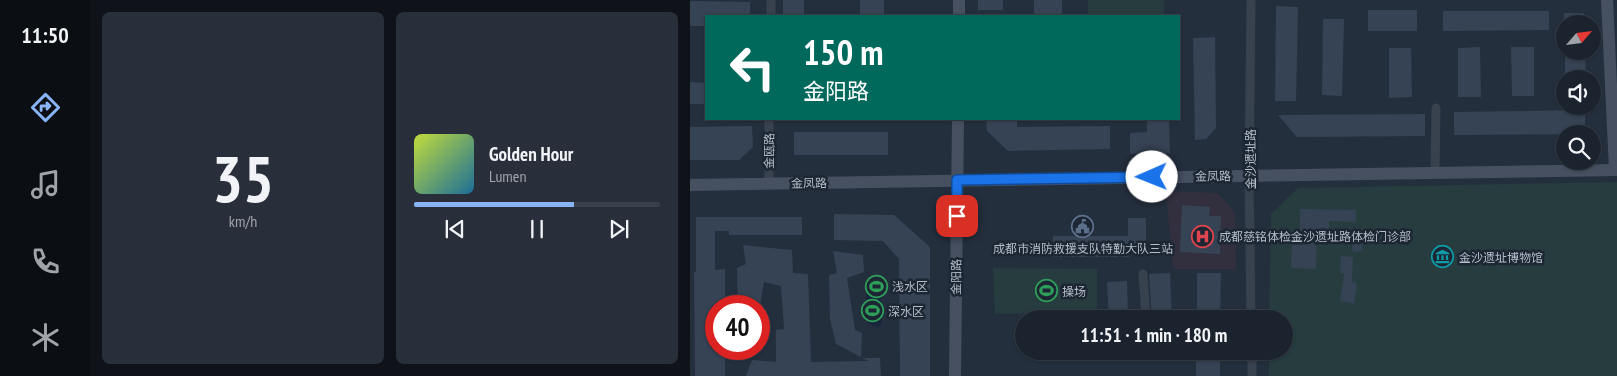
<!DOCTYPE html>
<meta charset="utf-8">
<style>
:root{--surface:#1b232e;--page:#282f3a;--text:#f1f3f6;--muted:#a0a4aa;--line:#39404a;--accent:#8ab4f8}
body{margin:0;font-family:"PT Sans Narrow","Noto Sans SC",sans-serif;background:var(--page);color:var(--text);height:100vh;display:flex;flex-direction:column;font-size:19px;white-space:nowrap}
*{box-sizing:border-box;margin:0}
p{font-size:16px;color:var(--muted)}
.icon{flex:none;width:28px;height:28px;fill:none;stroke:currentColor;stroke-width:2;stroke-linecap:round;stroke-linejoin:round}
.map{position:relative;flex:1;overflow:hidden}
.panel{display:flex;flex-direction:column;gap:12px;padding:12px;background:#0f1319;width:600px}
.panel>*{flex:none}
.hud{position:absolute;left:15px;top:15px;width:475px;height:105px;border-radius:0px;box-shadow:0 1px 4px #0004,0 0 0 1px var(--line);background:#00695c;color:#fff;overflow:hidden}
.needle{width:32px;rotate:62deg}
.tools{position:absolute;left:866px;top:15px;display:grid;gap:10px}
.tools a{display:grid;place-items:center;width:45px;height:45px;border-radius:50%;background:var(--surface);box-shadow:0 1px 4px #0004,0 0 0 1px var(--line);font-size:25px}
.speed{position:absolute;left:15px;top:295px;display:flex;gap:10px;font-size:25px;font-weight:700;text-align:center}
.speed>*{display:grid;place-content:center;width:65px;height:65px;border-radius:50%;background:var(--surface);box-shadow:0 1px 4px #0004,0 0 0 1px var(--line);line-height:1}
.speed .limit{border:8px solid #d22;background:#fff;color:#111}
.pin{position:absolute;display:grid;place-items:center;width:42px;height:42px;color:#fff;margin:-21px;border-radius:10px;box-shadow:0 2px 8px #0006}
.me{position:absolute;width:55px;margin:-28px;rotate:269deg;stroke-linejoin:round;filter:drop-shadow(0 0 4px #0008)}
.turn{display:flex;align-items:center;gap:18px;height:105px;padding:0 15px;font-size:22px}
.turn .icon{width:65px;height:65px;stroke-width:2.5}
.turn b{display:block;font-size:35px;line-height:42px}
.panel .widget{flex:1;display:flex;flex-direction:column;justify-content:center;gap:8px;min-width:0;padding:0 18px;border-radius:8px;background:var(--page)}
.panel .dial{align-items:center;gap:0}
.dial b{font-size:65px;line-height:1}
.song{display:flex;align-items:center;gap:15px}
.cover{width:60px;height:60px;border-radius:8px;background:linear-gradient(135deg,hsl(70 70% 55%),hsl(200 70% 35%))}
.played{height:5px;border-radius:2px;background:linear-gradient(90deg,var(--accent) 65%,var(--line) 65%)}
.keys{display:flex;justify-content:space-around;direction:ltr}
.panel .tiles{flex:1;display:grid;gap:12px;grid-template-columns:repeat(2,1fr)}
.trip{position:absolute;left:325px;top:310px;width:278px;height:50px;border-radius:25px;background:var(--surface);box-shadow:0 1px 4px #0004,0 0 0 1px var(--line);font-weight:800;line-height:50px;text-align:center}
main{display:flex;flex:1;min-height:0}
.menu{display:flex;flex-direction:column;width:90px;justify-content:space-around;align-items:center;background:#0b0e12;color:var(--muted)}
.menu .icon{width:35px;height:35px}
.menu .selected{color:var(--accent)}
.menu b{font-size:22px;color:var(--text)}
.map>svg:first-child{display:block}
</style>
<main>
<nav class="menu">
<b>11:50</b>
<svg class="icon selected" aria-label="directions" viewBox="0 0 24 24"><path d="M12 3l9 9-9 9-9-9zM9 14v-3h6M13 9l2 2-2 2"/></svg>
<svg class="icon" aria-label="music" viewBox="0 0 24 24"><path d="M9 18V5l10-2v13"/><circle cx="6" cy="18" r="3"/><circle cx="16" cy="16" r="3"/></svg>
<svg class="icon" aria-label="phone" viewBox="0 0 24 24"><path d="M5 4h4l2 5-3 2q2 4 5 5l2-3 5 2v4C11 20 4 13 5 4z"/></svg>
<svg class="icon" aria-label="climate" viewBox="0 0 24 24"><path d="M12 3v18M4 7l16 10M4 17L20 7"/></svg>
</nav>
<section class="panel">
<div class="tiles">
<div class="widget dial"><b>35</b><p>km/h</p></div>
<div class="widget">
<div class="song"><i class="cover"></i><div><b>Golden Hour</b><p>Lumen</p></div></div>
<div class="played"></div>
<div class="keys"><svg class="icon" aria-label="previous" viewBox="0 0 24 24"><path d="M18 5L8 12l10 7zM5 5v14"/></svg><svg class="icon" aria-label="pause" viewBox="0 0 24 24"><path d="M8 5v14M16 5v14"/></svg><svg class="icon" aria-label="next" viewBox="0 0 24 24"><path d="M6 5l10 7-10 7zM19 5v14"/></svg></div>
</div>
</div>
</section>
<div class="map">
<svg width="927" height="376" viewBox="0 0 927 376">
<rect width="100%" height="100%" fill="#242f3e"/>
<!-- medical -->
<polygon fill="#32303f" points="476,191 527,193 545,212 546,269 483,269"/>
<!-- green -->
<g fill="#263c3f">
<rect x="398" y="0" width="76" height="16"/>
<polygon points="927,182 927,376 579,376 579,351 594,351 594,319 579,319 581,214 608,188"/>
<polygon points="303,268 407,269 407,312 305,314"/>
</g>
<!-- water -->
<path fill="#17263c" d="M181,291l6,4h6l-5,12 4,10v7l-4,3c-16,-1 -13,-21 -11,-32z"/>
<!-- building -->
<g fill="#364354">
<rect x="93" y="0" width="21" height="16"/>
<rect x="170" y="0" width="24" height="16"/>
<rect x="288" y="0" width="25" height="10"/>
<rect x="344" y="0" width="28" height="16"/>
<polygon points="0,1 60,2 60,16 16,16 16,26 0,26"/>
<polygon points="586,6 608,7 606,101 585,101"/>
<rect x="678" y="10" width="49" height="21"/>
<polygon points="753,11 859,11 859,30 753,31"/>
<polygon points="874,13 894,13 895,24 874,24"/>
<polygon points="633,19 654,19 652,96 632,95"/>
<polygon points="525,37 526,128 516,139 505,140 503,38"/>
<polygon points="790,47 791,97 768,97 768,48"/>
<polygon points="821,47 844,47 844,96 822,96"/>
<polygon points="699,48 721,48 722,97 699,98"/>
<polygon points="875,51 895,51 896,79 875,79"/>
<polygon points="0,82 16,83 16,104 0,104"/>
<polygon points="895,110 895,134 764,135 764,112"/>
<polygon points="735,114 735,136 607,137 588,115"/>
<polygon points="296,119 327,119 327,127 420,126 420,149 318,151 297,131"/>
<polygon points="457,119 479,119 480,153 440,154 440,133 457,132"/>
<polygon points="62,126 63,147 49,160 0,160 0,127"/>
<rect x="104" y="132" width="94" height="23"/>
<polygon points="492,205 520,207 519,216 531,216 530,254 490,252"/>
<polygon points="610,209 666,210 666,222 639,221 639,229 627,229 626,269 601,268 602,231 610,231"/>
<polygon points="144,214 204,215 240,247 240,376 210,376 209,259 193,241 144,240"/>
<polygon points="6,217 112,217 112,235 39,235 39,231 25,231 25,270 35,269 35,306 26,306 26,349 35,349 35,376 5,376 4,272 6,272"/>
<polygon points="438,218 456,218 456,245 439,245 439,257 363,257 363,236 438,236"/>
<polygon points="670,234 673,251 663,252 660,236"/>
<polygon points="53,245 102,250 103,273 118,274 121,362 179,361 172,358 190,358 191,376 56,376 62,360 86,362 86,330 94,329 91,286 74,282 70,306 48,306 47,268 56,264"/>
<polygon points="143,251 173,255 174,272 157,278 165,330 172,333 171,357 146,344 140,319 139,275 147,273"/>
<polygon points="651,256 663,257 662,282 667,283 664,303 650,301 654,274 650,273"/>
<polygon points="480,273 482,319 462,319 459,274"/>
<polygon points="507,273 531,273 530,319 507,319"/>
<polygon points="437,281 438,319 419,319 417,282"/>
<polygon points="367,351 450,351 450,357 367,360"/>
<rect x="506" y="351" width="24" height="25"/>
</g>
<g fill="none" stroke-linecap="round" stroke-linejoin="round">
<!-- street -->
<g stroke="#38414e" stroke-width="9">
<polyline points="561,0 559,176 561,319"/>
<polyline points="81,16 81,0"/>
<polyline points="745,173 746,108"/>
<polyline points="79,184 79,119"/>
<polyline points="453,274 456,317"/>
<polyline points="562,351 562,376"/>
</g>
<!-- secondary -->
<g stroke="#465061" stroke-width="12">
<polyline points="917,0 925,170"/>
<polyline points="269,16 269,0"/>
<polyline points="0,185 927,170"/>
<polyline points="265,376 268,119"/>
</g>
</g>
<g fill="none" stroke-linecap="round" stroke-linejoin="round">
<defs>
<polyline id="route" points="267,216 267,180 462,177"/>
</defs>
<!-- route casing -->
<use href="#route" stroke="#114b97" stroke-width="12"/>
<!-- route -->
<use href="#route" stroke="#1a73e8" stroke-width="9"/>
</g>
<!-- icons -->
<defs>
<symbol id="civic-ring" viewBox="-11 -11 22 22"><circle r="9.5" fill="#1d2633" stroke="#5c6f8a" stroke-width="1.5"/><path d="M-.6-6.5H3V-4.5H.6V-3L4-1V1h2V6H-6V1h2V-1L-.6-3ZM-1.2 2.5V6h2.4V2.5Z" fill="#5c6f8a"/></symbol>
<symbol id="hospital-ring" viewBox="-11 -11 22 22"><circle r="9.5" fill="#1d2633" stroke="#e0444e" stroke-width="1.5"/><path d="M-5-5h3v3.5h4V-5h3V5h-3V1.5h-4V5h-3Z" fill="#e0444e"/></symbol>
<symbol id="museum-ring" viewBox="-11 -11 22 22"><circle r="9.5" fill="#1d2633" stroke="#0f9aa8" stroke-width="1.5"/><path d="M0-6L6-3V-2H-6V-3ZM-5-1h2V3h-2ZM-1-1h2V3h-2ZM3-1h2V3H3ZM-6 4H6V6H-6Z" fill="#0f9aa8"/></symbol>
<symbol id="stadium-ring" viewBox="-11 -11 22 22"><circle r="9.5" fill="#1d2633" stroke="#2e9e5b" stroke-width="1.5"/><path d="M0-5a6.5 5 0 1 0 0 10a6.5 5 0 1 0 0-10ZM-3.5-1.8h7v3.6h-7Z" fill="#2e9e5b"/></symbol>
</defs>
<g fill-rule="evenodd">
<use href="#civic-ring" x="380" y="214" width="25" height="25"/>
<use href="#hospital-ring" x="500" y="224" width="25" height="25"/>
<use href="#museum-ring" x="740" y="244" width="25" height="25"/>
<use href="#stadium-ring" x="174" y="274" width="25" height="25"/>
<use href="#stadium-ring" x="344" y="278" width="25" height="25"/>
<use href="#stadium-ring" x="170" y="298" width="25" height="25"/>
</g>
<g text-anchor="middle" dominant-baseline="central" stroke-width="5" stroke-linejoin="round" paint-order="stroke">
<!-- street labels -->
<g font-size="12" fill="#b4bcc9" stroke="#1d2633">
<text transform="translate(79 151) rotate(-89)">金瓯路</text>
<text transform="translate(560 159) rotate(-90)">金沙遗址路</text>
<text transform="translate(523 176) rotate(-1)">金凤路</text>
<text transform="translate(119 183) rotate(-1)">金凤路</text>
<text transform="translate(266 277) rotate(-89)">金阳路</text>
</g>
<!-- poi labels -->
<g font-size="12" fill="#b4bcc9" stroke="#1d2633" text-anchor="start">
<text x="529" y="236">成都慈铭体检金沙遗址路体检门诊部</text>
<text x="393" y="248" text-anchor="middle">成都市消防救援支队特勤大队三站</text>
<text x="769" y="257">金沙遗址博物馆</text>
<text x="202" y="286">浅水区</text>
<text x="372" y="291">操场</text>
<text x="198" y="311">深水区</text>
</g>
</g>
</svg>
<div class="tools">
<a><svg class="needle" viewBox="-14 -14 28 28"><path d="M0-13l5 13h-10z" fill="#e53935"/><path d="M0 13l5-13h-10z" fill="#a0a4aa"/></svg></a>
<a><svg class="icon" aria-label="sound" viewBox="0 0 24 24"><path d="M4 9h4l5-4v14l-5-4H4zM17 9q2 3 0 6"/></svg></a>
<a><svg class="icon" aria-label="search" viewBox="0 0 24 24"><circle cx="10" cy="10" r="6"/><path d="M15 15l6 6"/></svg></a>
</div>
<div class="speed"><div class="limit">40</div></div>
<div class="pin" style="left:267px;top:216px;background:#d93025"><svg class="icon" aria-label="arrive" viewBox="0 0 24 24"><path d="M6 21V4h12l-3 4 3 4H6"/></svg></div>
<svg class="me" style="left:462px;top:177px" viewBox="-20 -20 40 40"><circle r="19" fill="#fff"/><path d="M0-13L10 11 0 6-10 11z" fill="#1a73e8"/></svg>
<div class="trip">11:51 · 1 min · 180 m</div>
<div class="hud">
<div class="turn"><svg class="icon" aria-label="left" viewBox="0 0 24 24"><path d="M17 20v-9H6M10 6l-5 5 5 5"/></svg><div><b>150 m</b>金阳路</div></div>
</div>
</div>
</main>
